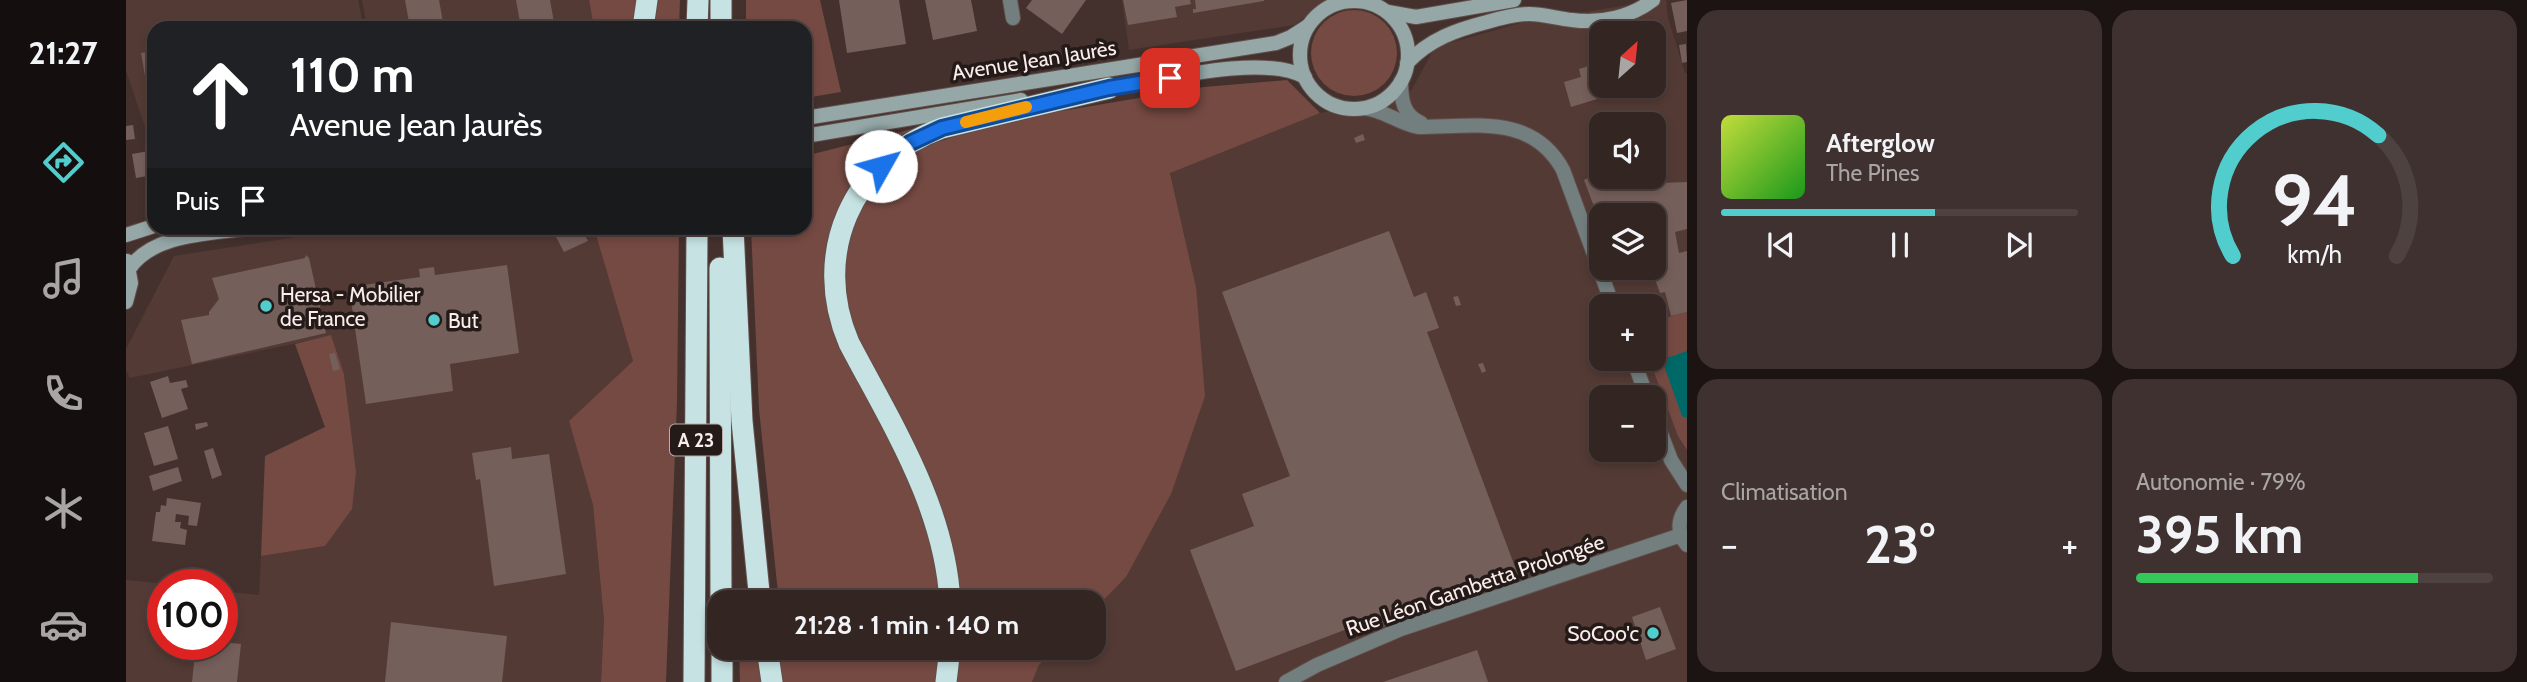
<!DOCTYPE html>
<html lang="fr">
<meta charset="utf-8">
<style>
:root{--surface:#332522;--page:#3e312f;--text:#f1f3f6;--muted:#a9a5a5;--line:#4e4240;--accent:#52cdcd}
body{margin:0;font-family:Cabin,sans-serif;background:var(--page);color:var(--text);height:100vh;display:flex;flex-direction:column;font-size:26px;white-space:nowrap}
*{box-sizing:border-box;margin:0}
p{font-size:23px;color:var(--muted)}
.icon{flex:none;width:38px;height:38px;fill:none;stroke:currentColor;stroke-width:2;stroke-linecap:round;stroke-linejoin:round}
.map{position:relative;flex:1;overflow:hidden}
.side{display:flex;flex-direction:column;gap:10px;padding:10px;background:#1c1413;width:840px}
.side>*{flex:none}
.hud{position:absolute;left:21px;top:21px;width:665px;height:214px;border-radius:21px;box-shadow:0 4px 10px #0003,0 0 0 2px var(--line);background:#202124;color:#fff;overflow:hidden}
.needle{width:46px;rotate:27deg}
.controls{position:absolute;left:1463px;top:21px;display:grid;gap:14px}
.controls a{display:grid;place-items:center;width:77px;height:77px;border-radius:14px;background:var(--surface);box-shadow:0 4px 10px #0003,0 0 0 2px var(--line);font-size:35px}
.speed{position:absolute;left:21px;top:569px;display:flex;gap:14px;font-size:35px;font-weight:700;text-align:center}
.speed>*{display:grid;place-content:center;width:91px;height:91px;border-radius:50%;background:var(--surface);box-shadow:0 4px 10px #0003,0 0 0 2px var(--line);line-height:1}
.speed .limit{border:10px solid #d22;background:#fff;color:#111}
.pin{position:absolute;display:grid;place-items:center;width:60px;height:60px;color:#fff;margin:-30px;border-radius:14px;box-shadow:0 4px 10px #0006}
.me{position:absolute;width:77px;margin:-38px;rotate:52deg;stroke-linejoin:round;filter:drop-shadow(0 0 5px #0008)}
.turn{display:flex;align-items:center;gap:24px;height:147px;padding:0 28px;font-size:32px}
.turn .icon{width:91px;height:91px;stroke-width:2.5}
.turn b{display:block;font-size:49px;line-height:60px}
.then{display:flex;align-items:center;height:66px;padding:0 28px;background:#0003;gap:14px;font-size:26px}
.big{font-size:52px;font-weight:700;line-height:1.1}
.side .tile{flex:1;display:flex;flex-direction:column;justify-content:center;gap:10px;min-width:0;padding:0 24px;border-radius:21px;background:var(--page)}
.side .dial{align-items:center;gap:0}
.dial svg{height:182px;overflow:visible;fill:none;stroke:var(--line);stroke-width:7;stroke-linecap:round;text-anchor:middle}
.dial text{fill:var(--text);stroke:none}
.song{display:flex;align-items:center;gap:21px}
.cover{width:84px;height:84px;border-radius:10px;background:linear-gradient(135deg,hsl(70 70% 55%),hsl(120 70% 35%))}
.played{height:7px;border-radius:4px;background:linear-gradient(90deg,var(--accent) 60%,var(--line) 60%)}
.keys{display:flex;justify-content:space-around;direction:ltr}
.heat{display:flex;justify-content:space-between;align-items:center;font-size:38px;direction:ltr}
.charge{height:10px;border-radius:5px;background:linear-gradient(90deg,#34c759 79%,var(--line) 0)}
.side .tiles{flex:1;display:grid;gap:10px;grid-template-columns:repeat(2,1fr)}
.trip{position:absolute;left:581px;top:590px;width:399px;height:70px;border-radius:21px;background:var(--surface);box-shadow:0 4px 10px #0003,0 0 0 2px var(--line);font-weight:700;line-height:70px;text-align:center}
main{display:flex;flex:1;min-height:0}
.tabs{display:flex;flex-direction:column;width:126px;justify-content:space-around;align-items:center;background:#140f0e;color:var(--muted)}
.tabs .icon{width:49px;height:49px}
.tabs .active{color:var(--accent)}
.tabs b{font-size:32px;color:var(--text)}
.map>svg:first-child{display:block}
</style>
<main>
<nav class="tabs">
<b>21:27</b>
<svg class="icon active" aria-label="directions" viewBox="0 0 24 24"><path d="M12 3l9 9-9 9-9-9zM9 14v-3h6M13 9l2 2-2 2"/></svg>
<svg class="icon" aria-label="music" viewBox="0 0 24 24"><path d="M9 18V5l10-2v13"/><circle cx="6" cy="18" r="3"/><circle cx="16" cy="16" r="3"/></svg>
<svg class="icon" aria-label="phone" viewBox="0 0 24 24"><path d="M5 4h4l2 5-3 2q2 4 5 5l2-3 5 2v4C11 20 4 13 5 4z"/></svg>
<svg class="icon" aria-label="climate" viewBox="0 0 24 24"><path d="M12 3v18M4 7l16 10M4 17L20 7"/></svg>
<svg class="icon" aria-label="car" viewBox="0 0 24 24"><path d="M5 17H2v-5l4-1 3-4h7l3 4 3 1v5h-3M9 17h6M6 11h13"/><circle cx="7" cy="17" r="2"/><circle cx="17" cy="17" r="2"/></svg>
</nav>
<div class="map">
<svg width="1561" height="682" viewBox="0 0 1561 682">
<rect width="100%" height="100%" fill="#44312d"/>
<!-- built -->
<g fill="#533a35" fill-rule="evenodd">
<polygon points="0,0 232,0 238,28 28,28 28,170 19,127 0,71"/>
<polygon points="236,0 463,0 468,28 241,28"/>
<polygon points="996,0 1203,0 1168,25 1003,50"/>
<path d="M1532,0h8l2,18 17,55h2v609h-655l7,-17 17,-17h38v-38l32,-33 70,-290 -26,-115 139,-56 102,-25 24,-44 89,-25zM1475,33h53v53h-53zM1475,124h53v53h-53zM1475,215h53v53h-53zM1475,306h53v53h-53zM1475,397h53v53h-53z"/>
<polygon points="228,228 468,228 507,361 443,421 467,505 478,620 475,682 0,682 0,580 40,584 37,584 37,644 96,644 96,591 133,595 135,556 199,546 222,409 218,374 205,336 4,378 0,370 0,349 48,256"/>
</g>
<!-- green -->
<g fill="#754a42">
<polygon points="463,0 554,0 553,28 468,28"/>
<polygon points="620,0 694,0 715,92 679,98 679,28 620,28"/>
<circle cx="1228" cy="53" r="43"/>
<polygon points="1161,80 1194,113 1044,173 1070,287 1079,396 1045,494 1000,577 968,610 968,602 611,602 652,593 633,409 625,228 679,228 679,156 790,128 815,141 876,121 1078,87"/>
<polygon points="468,228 553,228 551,402 540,682 475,682 478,620 467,505 443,421 507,361"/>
<polygon points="1561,312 1561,450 1552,436 1523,359 1528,359 1528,321"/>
<polygon points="205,335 218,374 230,472 226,509 199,546 135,556 139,456 199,427 169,344"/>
<polygon points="613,648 930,648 913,665 906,682 614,682"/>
</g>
<!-- water -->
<polygon fill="#016868" points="1561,351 1561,418 1556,416 1536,360"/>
<!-- building -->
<g fill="#755f5b">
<polygon points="279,0 313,0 318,28 284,28"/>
<polygon points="390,0 424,0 429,28 395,28"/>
<polygon points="713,0 773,0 780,44 721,53"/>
<polygon points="799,0 845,0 851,31 807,40"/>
<polygon points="906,0 960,0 936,34 900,8"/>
<polygon points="997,0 1064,0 1065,4 1049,7 1051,17 1002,25"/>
<polygon points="1069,0 1138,0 1138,1 1067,13 1067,9 1070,9"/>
<polygon points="1561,0 1561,31 1551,33 1545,3"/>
<polygon points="1560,44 1561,62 1556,63 1553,45"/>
<polygon points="28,51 28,122 27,122 15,53"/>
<polygon points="1475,62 1475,86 1514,86 1445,107 1438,82 1455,77 1453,69"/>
<polygon points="7,125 9,139 0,140 0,126"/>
<polygon points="1237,134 1239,140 1230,143 1228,138"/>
<polygon points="23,151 27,175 10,178 6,154"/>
<polygon points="1475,172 1475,177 1508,177 1511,180 1534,183 1561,182 1561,229 1549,232 1553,253 1561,251 1561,312 1545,316 1539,292 1534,293 1525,268 1528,268 1528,215 1475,215 1475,225 1458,180 1463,177 1465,182 1472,179 1470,174"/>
<polygon points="448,228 455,228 462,241 438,252 430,237"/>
<polygon points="1263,231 1288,297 1300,292 1313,328 1301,332 1392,575 1241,633 1237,623 1110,671 1064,550 1128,526 1116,494 1164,476 1096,292"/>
<polygon points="180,255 183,258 200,333 66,364 55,320 83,315 83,312 93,299 86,278 179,258"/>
<polygon points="381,265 393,353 324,364 327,391 240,404 223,287 294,277 293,269 308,267 309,275"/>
<polygon points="1332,296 1335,305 1330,306 1327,297"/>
<polygon points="209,353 214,369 207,371 203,354"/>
<polygon points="1357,363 1360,371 1356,373 1352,364"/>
<polygon points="42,376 44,383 60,380 62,387 55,389 62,409 36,418 24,382"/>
<polygon points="81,422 82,426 70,430 69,424"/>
<polygon points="42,426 52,459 28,466 18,433"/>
<polygon points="385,447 386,459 423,454 440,574 368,586 354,479 350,480 346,453"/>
<polygon points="87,448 96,475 86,479 78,451"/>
<polygon points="52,467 56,481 27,491 23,476"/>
<polygon points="41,498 75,503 71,526 62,525 63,516 50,514 49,522 55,522 54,528 61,530 59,545 26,541 30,512 34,512 35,505 40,506"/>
<polygon points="1534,607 1550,649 1520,660 1506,617"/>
<polygon points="265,622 381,636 376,682 259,682"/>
<polygon points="96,642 115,644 111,682 66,682 70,644 96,644"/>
<polygon points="1351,650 1362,682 1257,682"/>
</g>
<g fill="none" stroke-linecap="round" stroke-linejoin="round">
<defs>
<g id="minor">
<polyline points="884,0 887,18"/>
<polyline points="1219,0 1219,1"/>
<path d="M1275,81c0,19 2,34 20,42"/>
<path d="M1238,108c20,2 34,15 54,19 55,0 114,-14 145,43l50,136"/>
<polyline points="1507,359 1521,397"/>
<polyline points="1528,415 1545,460 1561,485"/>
<path d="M1561,507c-10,13 -10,26 0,38"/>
<polyline points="1160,682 1191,665 1275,629 1555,535"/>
</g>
<g id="secondary">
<circle cx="1228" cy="55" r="54"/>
<polyline points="1262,12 1290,17 1388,0"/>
<path d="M1281,63c23,-24 49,-33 80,-41 14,-4 28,-8 42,-8 15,0 29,5 43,6 29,4 59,-3 81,-20"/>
<path d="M974,90c51,-7 161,-38 205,-13"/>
<polyline points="679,118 1150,43 1165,37 1182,26"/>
<polyline points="679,136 895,100"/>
<polyline points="0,235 28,226"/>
<path d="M3,269c24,-36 83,-35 122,-41"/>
<polyline points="0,302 5,283 1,261"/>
</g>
<g id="motorway">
<polyline points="517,28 521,0"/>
<polyline points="571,28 572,0"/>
<polyline points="595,28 595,0"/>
<polyline points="607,228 616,421 634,602"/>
<polyline points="594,268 595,602"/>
<path d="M824,602c-5,-95 -58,-177 -101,-259 -38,-88 2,-182 93,-215l167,-40"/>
<polyline points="596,648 596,682"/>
<polyline points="641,648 646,682"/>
<polyline points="568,682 571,228"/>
<polyline points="820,682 824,648"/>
</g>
</defs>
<!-- minor casing -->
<use href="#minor" stroke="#614f4b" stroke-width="16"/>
<!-- secondary casing -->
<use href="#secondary" stroke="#614f4b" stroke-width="16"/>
<!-- motorway casing -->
<use href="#motorway" stroke="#614f4b" stroke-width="23"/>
<!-- minor -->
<use href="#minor" stroke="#737e7e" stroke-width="14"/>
<!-- secondary -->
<use href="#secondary" stroke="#95a7a7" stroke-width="14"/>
<!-- motorway -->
<use href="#motorway" stroke="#c6e2e2" stroke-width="21"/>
</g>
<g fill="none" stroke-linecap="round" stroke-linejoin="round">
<defs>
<polyline id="route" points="755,166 784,143 816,128 983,88 1044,78"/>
</defs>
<!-- route casing -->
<use href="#route" stroke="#114b97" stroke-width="18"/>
<!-- route -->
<use href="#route" stroke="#1a73e8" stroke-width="12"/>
<!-- slow -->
<polyline stroke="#f59e0b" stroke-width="12" points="840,122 900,107"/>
</g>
<!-- markers -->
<g fill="#52cdcd" stroke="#241b19" stroke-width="2.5">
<circle cx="140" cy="306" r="7"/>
<circle cx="308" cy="320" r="7"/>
<circle cx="1527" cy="633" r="7"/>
</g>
<g text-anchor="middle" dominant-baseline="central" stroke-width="7" stroke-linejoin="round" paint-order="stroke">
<!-- shield labels -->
<rect fill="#241b19" stroke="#baaeac" stroke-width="2" x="544" y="424.5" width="52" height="31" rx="5"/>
<g font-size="19" font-weight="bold" fill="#fbedeb">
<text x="570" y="440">A 23</text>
</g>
<!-- street labels -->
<g font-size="21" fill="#fbedeb" stroke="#241b19">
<text transform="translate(908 60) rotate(-9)">Avenue Jean Jaurès</text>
<text transform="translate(1349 585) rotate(-19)">Rue Léon Gambetta Prolongée</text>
</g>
<!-- poi labels -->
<g font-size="21" fill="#fbedeb" stroke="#241b19" text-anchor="start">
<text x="154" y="294">Hersa - Mobilier<tspan x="154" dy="24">de France</tspan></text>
<text x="322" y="320">But</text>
<text x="1513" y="633" text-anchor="end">SoCoo'c</text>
</g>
</g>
</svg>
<div class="controls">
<a><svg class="needle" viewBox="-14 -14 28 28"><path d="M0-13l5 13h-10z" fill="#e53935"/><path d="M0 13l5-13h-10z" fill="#a9a5a5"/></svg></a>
<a><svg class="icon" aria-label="sound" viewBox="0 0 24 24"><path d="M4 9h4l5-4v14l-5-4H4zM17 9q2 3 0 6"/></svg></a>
<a><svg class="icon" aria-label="layers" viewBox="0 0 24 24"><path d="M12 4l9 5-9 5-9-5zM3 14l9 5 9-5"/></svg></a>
<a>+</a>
<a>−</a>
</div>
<div class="speed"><div class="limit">100</div></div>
<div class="pin" style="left:1044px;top:78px;background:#d93025"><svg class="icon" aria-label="arrive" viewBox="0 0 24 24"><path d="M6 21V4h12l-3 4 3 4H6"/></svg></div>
<svg class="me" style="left:755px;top:166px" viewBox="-20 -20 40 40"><circle r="19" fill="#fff"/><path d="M0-13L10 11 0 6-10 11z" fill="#1a73e8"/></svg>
<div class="trip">21:28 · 1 min · 140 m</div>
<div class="hud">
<div class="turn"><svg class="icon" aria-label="ahead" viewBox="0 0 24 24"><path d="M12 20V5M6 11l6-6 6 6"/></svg><div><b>110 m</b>Avenue Jean Jaurès</div></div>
<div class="then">Puis<svg class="icon" aria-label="arrive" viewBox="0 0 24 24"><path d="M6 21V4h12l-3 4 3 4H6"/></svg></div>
</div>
</div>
<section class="side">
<div class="tiles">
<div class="tile">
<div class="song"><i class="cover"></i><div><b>Afterglow</b><p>The Pines</p></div></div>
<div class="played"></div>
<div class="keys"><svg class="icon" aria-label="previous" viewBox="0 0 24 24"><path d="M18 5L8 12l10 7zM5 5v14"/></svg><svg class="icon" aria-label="pause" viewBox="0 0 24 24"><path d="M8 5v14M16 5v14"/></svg><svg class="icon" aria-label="next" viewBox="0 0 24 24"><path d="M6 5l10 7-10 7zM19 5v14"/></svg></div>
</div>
<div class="tile dial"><svg viewBox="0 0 100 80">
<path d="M14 69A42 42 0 1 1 86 69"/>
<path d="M14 69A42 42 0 0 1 78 16" stroke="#52cdcd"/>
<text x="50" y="56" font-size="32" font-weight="700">94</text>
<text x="50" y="72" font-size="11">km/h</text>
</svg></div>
<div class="tile"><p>Climatisation</p>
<div class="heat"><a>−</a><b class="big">23°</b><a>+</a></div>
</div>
<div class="tile"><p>Autonomie · 79%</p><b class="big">395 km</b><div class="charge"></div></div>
</div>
</section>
</main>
